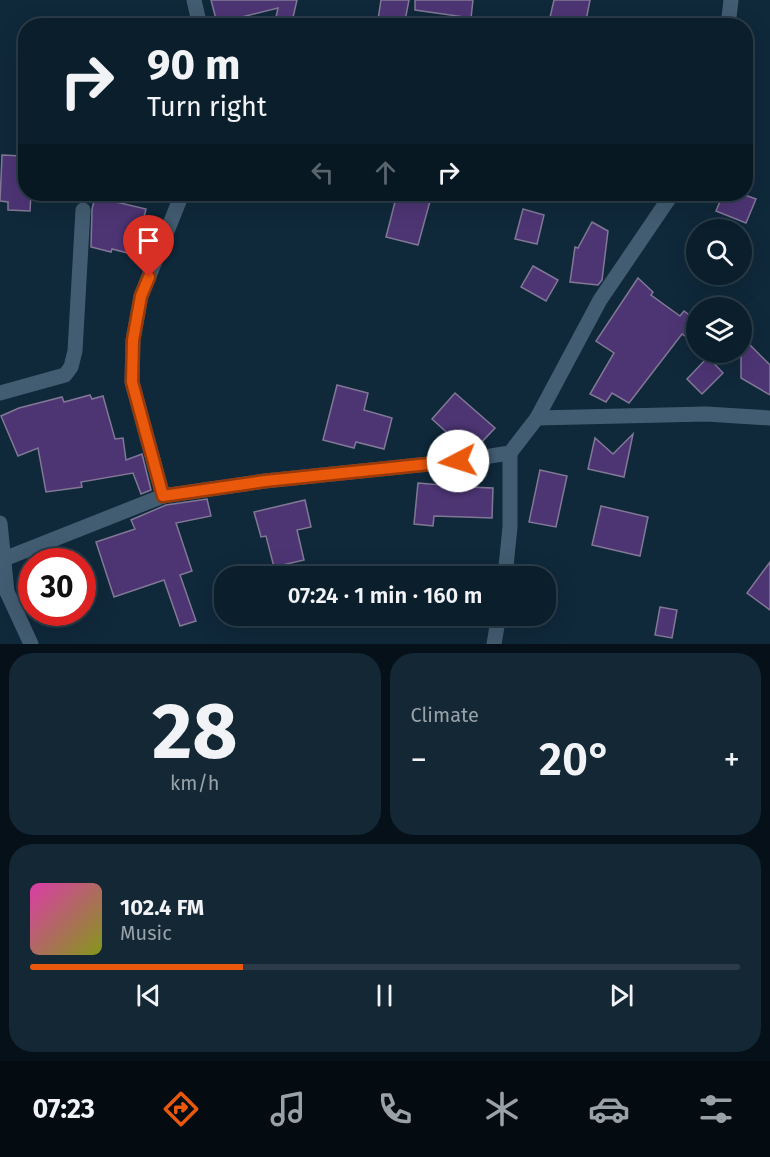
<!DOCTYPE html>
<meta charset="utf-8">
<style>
:root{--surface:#0b1e2c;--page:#142734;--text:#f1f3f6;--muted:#9aa2a9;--line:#2b3c48;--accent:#ea580c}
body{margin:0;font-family:"Fira Sans",sans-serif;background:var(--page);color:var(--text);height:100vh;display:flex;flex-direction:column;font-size:22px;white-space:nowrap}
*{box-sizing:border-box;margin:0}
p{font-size:20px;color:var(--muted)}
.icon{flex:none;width:33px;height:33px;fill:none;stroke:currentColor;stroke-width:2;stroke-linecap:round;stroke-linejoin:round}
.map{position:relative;height:644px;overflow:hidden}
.side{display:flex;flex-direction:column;gap:9px;padding:9px;background:#061018;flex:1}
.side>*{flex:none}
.hud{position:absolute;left:18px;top:18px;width:735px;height:183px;border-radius:24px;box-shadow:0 6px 24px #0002,0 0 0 2px var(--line);background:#0b1e2c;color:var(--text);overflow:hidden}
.fabs{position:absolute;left:686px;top:219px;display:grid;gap:12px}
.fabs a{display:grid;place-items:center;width:66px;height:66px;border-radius:50%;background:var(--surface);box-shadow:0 6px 24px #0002,0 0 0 2px var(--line);font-size:30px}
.speed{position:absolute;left:18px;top:548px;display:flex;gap:12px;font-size:30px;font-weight:700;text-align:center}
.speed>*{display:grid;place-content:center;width:78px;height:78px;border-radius:50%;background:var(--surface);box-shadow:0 6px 24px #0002,0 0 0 2px var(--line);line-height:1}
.speed .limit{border:9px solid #d22;background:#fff;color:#111}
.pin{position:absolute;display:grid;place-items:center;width:51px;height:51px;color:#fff;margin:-62px -26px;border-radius:50% 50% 50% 0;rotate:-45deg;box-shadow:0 0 6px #0007}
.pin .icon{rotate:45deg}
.me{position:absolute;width:66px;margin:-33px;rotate:265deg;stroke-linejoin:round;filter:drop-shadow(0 0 4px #0008)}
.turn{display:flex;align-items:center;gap:21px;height:126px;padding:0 30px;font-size:27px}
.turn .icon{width:78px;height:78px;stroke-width:2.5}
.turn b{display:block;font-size:42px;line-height:51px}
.lanes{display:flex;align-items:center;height:57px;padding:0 30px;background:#0003;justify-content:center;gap:30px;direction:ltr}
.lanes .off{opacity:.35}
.big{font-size:45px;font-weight:600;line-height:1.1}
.side .widget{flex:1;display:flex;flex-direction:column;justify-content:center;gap:9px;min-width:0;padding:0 21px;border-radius:24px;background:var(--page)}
.side .dial{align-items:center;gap:0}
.dial b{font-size:78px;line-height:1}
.song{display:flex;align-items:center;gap:18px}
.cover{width:72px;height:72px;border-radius:9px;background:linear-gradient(135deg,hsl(320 70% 55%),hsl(70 70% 35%))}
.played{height:6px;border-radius:3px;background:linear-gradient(90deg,var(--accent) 30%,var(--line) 30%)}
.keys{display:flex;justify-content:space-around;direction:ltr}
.heat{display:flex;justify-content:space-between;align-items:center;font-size:33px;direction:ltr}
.side .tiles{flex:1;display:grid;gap:9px;grid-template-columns:1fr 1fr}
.widget:last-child{grid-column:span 2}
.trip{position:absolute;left:214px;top:566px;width:342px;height:60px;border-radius:24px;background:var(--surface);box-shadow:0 6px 24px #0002,0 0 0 2px var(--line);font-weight:600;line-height:60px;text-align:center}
.menu{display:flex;height:96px;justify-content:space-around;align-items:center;background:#040c12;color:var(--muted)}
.menu .icon{width:42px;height:42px}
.menu .active{color:var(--accent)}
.menu b{font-size:27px;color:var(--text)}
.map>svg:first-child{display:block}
</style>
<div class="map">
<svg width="770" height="644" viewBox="0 0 770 644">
<rect width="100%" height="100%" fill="#0f283a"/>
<!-- building -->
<g fill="#4d3574" stroke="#817896" stroke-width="1.5">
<polygon points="211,0 297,0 291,26 275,22 278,8 217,23"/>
<polygon points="381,0 409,0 404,26 377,26"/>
<polygon points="415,0 473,0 471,18 415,10"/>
<polygon points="554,0 590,0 585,26 548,26"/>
<polygon points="2,155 22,156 21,168 26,168 26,194 31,194 30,211 8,210 8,202 0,201"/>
<polygon points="397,194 432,194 418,245 386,237"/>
<polygon points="723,194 742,194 756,199 746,223 716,211"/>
<polygon points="95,197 146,209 135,255 112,249 111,252 91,247 92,209"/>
<polygon points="523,209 544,215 537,244 515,239"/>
<polygon points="592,222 608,231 602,280 598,285 570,282 575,247 578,248"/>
<polygon points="533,266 558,280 546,301 521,287"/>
<polygon points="638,278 653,292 651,295 680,316 684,311 696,320 696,344 682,334 629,403 612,393 606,402 590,394 614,353 596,341"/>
<polygon points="741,336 770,365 770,395 741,378"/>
<polygon points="708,357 723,373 702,394 687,379"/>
<polygon points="337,385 368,393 364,410 392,418 384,449 356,442 354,448 323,440"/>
<polygon points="455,393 495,428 476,448 466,450 432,419"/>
<polygon points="90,395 92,399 103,396 115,439 123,438 126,460 142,454 151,490 141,494 133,473 81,482 82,487 46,492 38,448 18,456 1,416 19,408 62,397 64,402"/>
<polygon points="633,434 624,477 588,469 595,438 613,454"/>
<polygon points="540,470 567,476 556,527 529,522"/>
<polygon points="418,483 443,485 442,486 493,488 492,518 434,516 433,526 414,524"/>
<polygon points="207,499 211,516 176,523 192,571 180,575 196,621 180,626 164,580 114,597 96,542 135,529 131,520 166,505"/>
<polygon points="305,500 311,527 297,530 304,560 274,567 266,536 261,537 254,512"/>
<polygon points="601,506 648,517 640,556 592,545"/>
<polygon points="770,562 770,610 747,593"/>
<polygon points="660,607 677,610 672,638 655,635"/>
</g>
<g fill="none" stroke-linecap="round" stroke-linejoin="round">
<!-- minor -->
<g stroke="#425c71" stroke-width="15">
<polyline points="194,0 200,26"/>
<polyline points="728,26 731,0"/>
<polyline points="0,393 65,375 71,367 75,351 83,210"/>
<polyline points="537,418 706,414 770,418"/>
<polyline points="163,496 132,382 133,340 141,296 182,194"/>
<polyline points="0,523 7,592 31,644"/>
<polyline points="4,559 163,496 265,481 458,461 510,453 537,418 600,300 672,194"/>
<polyline points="505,576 510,527 510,453"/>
<polyline points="494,644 499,615"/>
</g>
</g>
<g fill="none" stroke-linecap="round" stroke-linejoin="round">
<defs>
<polyline id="route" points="149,277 141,296 133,340 132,382 163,496 265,481 458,461"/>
</defs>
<!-- route casing -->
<use href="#route" stroke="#983908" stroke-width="15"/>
<!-- route -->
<use href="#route" stroke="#ea580c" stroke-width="10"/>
</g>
</svg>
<div class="fabs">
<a><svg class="icon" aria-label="search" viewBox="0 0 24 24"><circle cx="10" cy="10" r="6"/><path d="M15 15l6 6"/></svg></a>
<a><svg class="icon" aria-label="layers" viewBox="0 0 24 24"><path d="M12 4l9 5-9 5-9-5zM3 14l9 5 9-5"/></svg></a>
</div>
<div class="speed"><div class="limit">30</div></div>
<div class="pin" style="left:149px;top:277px;background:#d93025"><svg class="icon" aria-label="arrive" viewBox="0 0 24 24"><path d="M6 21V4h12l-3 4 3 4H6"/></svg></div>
<svg class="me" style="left:458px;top:461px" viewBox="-20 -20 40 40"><circle r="19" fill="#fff"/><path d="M0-13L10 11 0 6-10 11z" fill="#ea580c"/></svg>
<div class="trip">07:24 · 1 min · 160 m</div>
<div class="hud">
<div class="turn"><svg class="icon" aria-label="right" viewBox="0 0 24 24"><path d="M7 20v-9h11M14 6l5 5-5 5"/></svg><div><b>90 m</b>Turn right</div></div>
<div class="lanes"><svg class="icon off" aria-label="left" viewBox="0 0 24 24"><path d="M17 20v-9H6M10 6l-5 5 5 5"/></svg><svg class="icon off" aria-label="ahead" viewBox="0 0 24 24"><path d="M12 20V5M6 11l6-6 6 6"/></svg><svg class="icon" aria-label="right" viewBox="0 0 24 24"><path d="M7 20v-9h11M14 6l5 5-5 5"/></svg></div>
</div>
</div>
<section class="side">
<div class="tiles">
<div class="widget dial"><b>28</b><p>km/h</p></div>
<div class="widget"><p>Climate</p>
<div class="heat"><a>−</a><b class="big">20°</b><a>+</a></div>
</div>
<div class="widget">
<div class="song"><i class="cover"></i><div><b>102.4 FM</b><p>Music</p></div></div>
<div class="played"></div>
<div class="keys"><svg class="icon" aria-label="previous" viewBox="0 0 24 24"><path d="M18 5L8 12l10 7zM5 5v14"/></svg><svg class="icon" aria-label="pause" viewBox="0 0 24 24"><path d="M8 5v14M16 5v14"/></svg><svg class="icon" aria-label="next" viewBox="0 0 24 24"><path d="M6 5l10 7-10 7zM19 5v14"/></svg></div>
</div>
</div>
</section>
<nav class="menu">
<b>07:23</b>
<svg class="icon active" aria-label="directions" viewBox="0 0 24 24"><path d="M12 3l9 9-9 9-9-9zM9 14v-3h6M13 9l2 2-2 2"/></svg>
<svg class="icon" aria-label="music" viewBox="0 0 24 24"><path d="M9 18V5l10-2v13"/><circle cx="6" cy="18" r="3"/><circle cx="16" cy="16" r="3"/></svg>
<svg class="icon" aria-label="phone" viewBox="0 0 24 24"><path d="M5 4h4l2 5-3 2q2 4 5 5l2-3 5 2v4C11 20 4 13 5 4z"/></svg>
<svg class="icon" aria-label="climate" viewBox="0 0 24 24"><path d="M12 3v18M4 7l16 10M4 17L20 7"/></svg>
<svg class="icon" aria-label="car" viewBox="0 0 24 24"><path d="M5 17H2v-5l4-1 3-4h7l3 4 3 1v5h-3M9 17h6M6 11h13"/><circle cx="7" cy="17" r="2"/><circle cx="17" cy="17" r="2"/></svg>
<svg class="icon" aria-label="filters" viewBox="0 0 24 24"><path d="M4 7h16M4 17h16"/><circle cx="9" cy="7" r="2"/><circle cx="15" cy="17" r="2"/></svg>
</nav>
